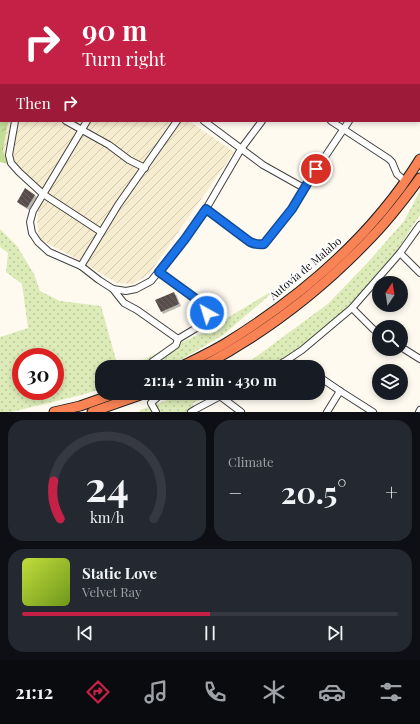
<!DOCTYPE html>
<meta charset="utf-8">
<style>
:root{--surface:#171b24;--page:#242831;--text:#f1f3f6;--muted:#9ea1a6;--line:#363941;--accent:#c52146}
body{margin:0;font-family:"Playfair Display",serif;background:var(--page);color:var(--text);height:100vh;display:flex;flex-direction:column;font-size:15px;white-space:nowrap}
*{box-sizing:border-box;margin:0}
p{font-size:13px;color:var(--muted)}
.icon{flex:none;width:22px;height:22px;fill:none;stroke:currentColor;stroke-width:2;stroke-linecap:round;stroke-linejoin:round}
.map{position:relative;height:412px;overflow:hidden}
.drawer{display:flex;flex-direction:column;gap:8px;padding:8px;background:#0d0f14;flex:1}
.drawer>*{flex:none}
.banner{position:absolute;left:0px;top:0px;width:420px;height:122px;box-shadow:0 2px 6px #0003;background:#c52146;color:#fff;overflow:hidden}
.needle{width:26px;rotate:12deg}
.fabs{position:absolute;left:372px;top:276px;display:grid;gap:8px}
.fabs a{display:grid;place-items:center;width:36px;height:36px;border-radius:50%;background:var(--surface);box-shadow:0 2px 6px #0003;font-size:20px}
.speed{position:absolute;left:12px;top:348px;display:flex;gap:8px;font-size:20px;font-weight:700;text-align:center}
.speed>*{display:grid;place-content:center;width:52px;height:52px;border-radius:50%;background:var(--surface);box-shadow:0 2px 6px #0003;line-height:1}
.speed .limit{border:6px solid #d22;background:#fff;color:#111}
.pin{position:absolute;display:grid;place-items:center;width:34px;height:34px;color:#fff;margin:-17px;border:2px solid #fff;border-radius:50%;box-shadow:0 1px 4px #0007}
.me{position:absolute;width:44px;margin:-22px;rotate:321deg;stroke-linejoin:round;filter:drop-shadow(0 0 3px #0008)}
.turn{display:flex;align-items:center;gap:14px;height:84px;padding:0 16px;font-size:18px}
.turn .icon{width:52px;height:52px;stroke-width:2.5}
.turn b{display:block;font-size:28px;line-height:34px}
.then{display:flex;align-items:center;height:38px;padding:0 16px;background:#0003;gap:8px;font-size:15px}
.big{font-size:30px;font-weight:700;line-height:1.1}
.drawer .widget{flex:1;display:flex;flex-direction:column;justify-content:center;gap:6px;min-width:0;padding:0 14px;border-radius:16px;background:var(--page)}
.drawer .dial{align-items:center;gap:0}
.dial svg{height:104px;overflow:visible;fill:none;stroke:var(--line);stroke-width:7;stroke-linecap:round;text-anchor:middle}
.dial text{fill:var(--text);stroke:none}
.song{display:flex;align-items:center;gap:12px}
.cover{width:48px;height:48px;border-radius:6px;background:linear-gradient(135deg,hsl(70 70% 55%),hsl(80 70% 35%))}
.played{height:4px;border-radius:2px;background:linear-gradient(90deg,var(--accent) 50%,var(--line) 50%)}
.keys{display:flex;justify-content:space-around;direction:ltr}
.heat{display:flex;justify-content:space-between;align-items:center;font-size:22px;direction:ltr}
.drawer .tiles{flex:1;display:grid;gap:8px;grid-template-columns:1fr 1fr}
.widget:last-child{grid-column:span 2}
.trip{position:absolute;left:95px;top:360px;width:230px;height:40px;border-radius:16px;background:var(--surface);box-shadow:0 2px 6px #0003;font-weight:700;line-height:40px;text-align:center}
.menu{display:flex;height:64px;justify-content:space-around;align-items:center;background:#090b0e;color:var(--muted)}
.menu .icon{width:28px;height:28px}
.menu .active{color:var(--accent)}
.menu b{font-size:18px;color:var(--text)}
.map>svg:first-child{display:block}
</style>
<div class="map">
<svg width="420" height="412" viewBox="0 0 420 412">
<defs>
<pattern id="farmland-furrows" width="10" height="10" patternUnits="userSpaceOnUse"><rect width="10" height="10" fill="#f6eccf"/><path d="M-1 1l2-2M0 10L10 0M9 11l2-2" fill="none" stroke="#d2c9b1"/></pattern>
<pattern id="grass-dots" width="8" height="8" patternUnits="userSpaceOnUse"><rect width="8" height="8" fill="#dcebb8"/><path d="M2 2h.1M6 6h.1" fill="none" stroke="#bcc89d" stroke-width="1.8" stroke-linecap="round"/></pattern>
<pattern id="forest-crowns" width="20" height="18" patternUnits="userSpaceOnUse"><rect width="20" height="18" fill="#c3dd97"/><path d="M2 6a3 3 0 1 1 6 0M12 15a3 3 0 1 1 6 0" fill="none" stroke="#a6bc81"/></pattern>
<pattern id="building-back-hatch" width="6" height="6" patternUnits="userSpaceOnUse"><rect width="6" height="6" fill="#584d4b"/><path d="M-1 5l2 2M0 0l6 6M5-1l2 2" fill="none" stroke="#6b6261"/></pattern>
<filter id="shadow"><feDropShadow dx="2" dy="2" stdDeviation="0" flood-color="#0004"/></filter>
</defs>
<rect width="100%" height="100%" fill="#fffaf0"/>
<!-- farmland -->
<polygon fill="url(#farmland-furrows)" points="8,121 189,121 234,152 149,274 133,284 117,283 75,258 39,239 37,222 41,193 8,164 3,151"/>
<!-- grass -->
<g fill="url(#grass-dots)" fill-rule="evenodd">
<polygon points="420,191 420,215 394,255 357,299 317,334 280,361 269,367 242,367 329,303 370,260 404,221"/>
<path d="M0,229l17,17 17,28 6,17 20,10 41,5 17,61h-16v22l-25,7 -66,16h-11v-75l28,-9 -6,-44 -16,-12 2,-19 -8,-6zM21,357h34v34h-34z"/>
<polygon points="279,287 223,335 169,367 127,367 200,334"/>
<polygon points="187,393 215,393 193,403 194,412 139,412 140,410"/>
</g>
<!-- forest -->
<polygon fill="url(#forest-crowns)" points="0,98 1,98 1,121 9,121 7,127 3,151 8,164 0,162"/>
<g fill="none" stroke-linecap="round" stroke-linejoin="round">
<!-- stream -->
<g stroke="#37b0d2" stroke-width="1.5">
<polyline points="125,1 125,0"/>
<polyline points="0,86 1,85"/>
</g>
</g>
<!-- building -->
<g fill="url(#building-back-hatch)" filter="url(#shadow)">
<polygon points="25,188 35,195 27,208 17,202"/>
<polygon points="174,292 179,304 161,312 155,300"/>
</g>
<g fill="none" stroke-linecap="round" stroke-linejoin="round">
<defs>
<g id="minor">
<polyline points="274,0 275,1"/>
<polyline points="403,0 404,1"/>
<polyline points="164,1 165,0"/>
<polyline points="256,1 257,0"/>
<polyline points="341,1 342,0"/>
<polyline points="419,15 420,13"/>
<polyline points="0,56 1,57"/>
<polyline points="419,96 420,97"/>
<polyline points="0,100 1,100"/>
<polyline points="15,121 9,155 11,163 19,172 43,194 101,232"/>
<polyline points="66,121 109,145 129,160 145,168"/>
<polyline points="87,121 33,211 30,222 32,233 38,242 49,252 81,266 99,280 113,289 126,291 136,289 151,281 185,239 206,209 241,149 262,121"/>
<path d="M204,121l59,44 41,23 -12,21 -24,31c-6,6 -10,5 -18,2l-44,-33"/>
<polyline points="331,121 389,159 392,162 397,174 405,181"/>
<polyline points="304,188 349,121"/>
<polyline points="400,253 420,273"/>
<polyline points="81,266 118,205 177,121"/>
<polyline points="159,272 188,293 203,304 207,309 206,318 203,324 178,339"/>
<polyline points="113,289 120,298 124,303 137,310 178,339 176,345 152,362 147,367"/>
<polyline points="352,308 373,329 379,333"/>
<polyline points="401,347 420,359"/>
<polyline points="284,362 303,365 306,367"/>
<polyline points="274,367 284,362 302,350 352,308 400,253 420,225"/>
<polyline points="318,376 340,391 373,412"/>
<polyline points="220,396 241,412"/>
<polyline points="156,412 151,403 162,393"/>
<polyline points="191,412 196,409 226,393"/>
<polyline points="327,412 340,391"/>
<polyline points="419,412 420,410"/>
</g>
<g id="highway">
<path d="M180,367c16,-8 31,-15 46,-24 76,-47 147,-108 194,-184"/>
<path d="M201,367c63,-33 118,-75 167,-126 19,-19 36,-41 52,-63"/>
<polyline points="54,412 80,406 117,393"/>
<polyline points="92,412 146,393"/>
</g>
</defs>
<!-- minor casing -->
<use href="#minor" stroke="#424242" stroke-width="8"/>
<!-- highway casing -->
<use href="#highway" stroke="#202020" stroke-width="11"/>
<!-- minor -->
<use href="#minor" stroke="#fff" stroke-width="6"/>
<!-- highway -->
<use href="#highway" stroke="#f98354" stroke-width="9"/>
</g>
<g fill="none" stroke-linecap="round" stroke-linejoin="round">
<defs>
<path id="route" d="M207,313v-4l-4,-5 -44,-32 26,-33 21,-30 44,33c5,2 9,3 14,2l28,-35 24,-40"/>
</defs>
<!-- route casing -->
<use href="#route" stroke="#114b97" stroke-width="10"/>
<!-- route -->
<use href="#route" stroke="#1a73e8" stroke-width="7"/>
</g>
<g text-anchor="middle" dominant-baseline="central" stroke-width="4" stroke-linejoin="round" paint-order="stroke">
<!-- street labels -->
<g font-size="11" fill="#0f0f0f" stroke="#fff">
<text transform="translate(305 268) rotate(-40)">Autovía de Malabo</text>
</g>
</g>
</svg>
<div class="fabs">
<a><svg class="needle" viewBox="-14 -14 28 28"><path d="M0-13l5 13h-10z" fill="#e53935"/><path d="M0 13l5-13h-10z" fill="#9ea1a6"/></svg></a>
<a><svg class="icon" aria-label="search" viewBox="0 0 24 24"><circle cx="10" cy="10" r="6"/><path d="M15 15l6 6"/></svg></a>
<a><svg class="icon" aria-label="layers" viewBox="0 0 24 24"><path d="M12 4l9 5-9 5-9-5zM3 14l9 5 9-5"/></svg></a>
</div>
<div class="speed"><div class="limit">30</div></div>
<div class="pin" style="left:316px;top:169px;background:#d93025"><svg class="icon" aria-label="arrive" viewBox="0 0 24 24"><path d="M6 21V4h12l-3 4 3 4H6"/></svg></div>
<svg class="me" style="left:207px;top:313px" viewBox="-20 -20 40 40"><circle r="17" fill="#1a73e8" stroke="#fff" stroke-width="3"/><path d="M0-11L8 9 0 5-8 9z" fill="#fff"/></svg>
<div class="trip">21:14 · 2 min · 430 m</div>
<div class="banner">
<div class="turn"><svg class="icon" aria-label="right" viewBox="0 0 24 24"><path d="M7 20v-9h11M14 6l5 5-5 5"/></svg><div><b>90 m</b>Turn right</div></div>
<div class="then">Then<svg class="icon" aria-label="right" viewBox="0 0 24 24"><path d="M7 20v-9h11M14 6l5 5-5 5"/></svg></div>
</div>
</div>
<section class="drawer">
<div class="tiles">
<div class="widget dial"><svg viewBox="0 0 100 80">
<path d="M14 69A42 42 0 1 1 86 69"/>
<path d="M14 69A42 42 0 0 1 9 40" stroke="#c52146"/>
<text x="50" y="56" font-size="32" font-weight="700">24</text>
<text x="50" y="72" font-size="11">km/h</text>
</svg></div>
<div class="widget"><p>Climate</p>
<div class="heat"><a>−</a><b class="big">20.5°</b><a>+</a></div>
</div>
<div class="widget">
<div class="song"><i class="cover"></i><div><b>Static Love</b><p>Velvet Ray</p></div></div>
<div class="played"></div>
<div class="keys"><svg class="icon" aria-label="previous" viewBox="0 0 24 24"><path d="M18 5L8 12l10 7zM5 5v14"/></svg><svg class="icon" aria-label="pause" viewBox="0 0 24 24"><path d="M8 5v14M16 5v14"/></svg><svg class="icon" aria-label="next" viewBox="0 0 24 24"><path d="M6 5l10 7-10 7zM19 5v14"/></svg></div>
</div>
</div>
</section>
<nav class="menu">
<b>21:12</b>
<svg class="icon active" aria-label="directions" viewBox="0 0 24 24"><path d="M12 3l9 9-9 9-9-9zM9 14v-3h6M13 9l2 2-2 2"/></svg>
<svg class="icon" aria-label="music" viewBox="0 0 24 24"><path d="M9 18V5l10-2v13"/><circle cx="6" cy="18" r="3"/><circle cx="16" cy="16" r="3"/></svg>
<svg class="icon" aria-label="phone" viewBox="0 0 24 24"><path d="M5 4h4l2 5-3 2q2 4 5 5l2-3 5 2v4C11 20 4 13 5 4z"/></svg>
<svg class="icon" aria-label="climate" viewBox="0 0 24 24"><path d="M12 3v18M4 7l16 10M4 17L20 7"/></svg>
<svg class="icon" aria-label="car" viewBox="0 0 24 24"><path d="M5 17H2v-5l4-1 3-4h7l3 4 3 1v5h-3M9 17h6M6 11h13"/><circle cx="7" cy="17" r="2"/><circle cx="17" cy="17" r="2"/></svg>
<svg class="icon" aria-label="filters" viewBox="0 0 24 24"><path d="M4 7h16M4 17h16"/><circle cx="9" cy="7" r="2"/><circle cx="15" cy="17" r="2"/></svg>
</nav>
